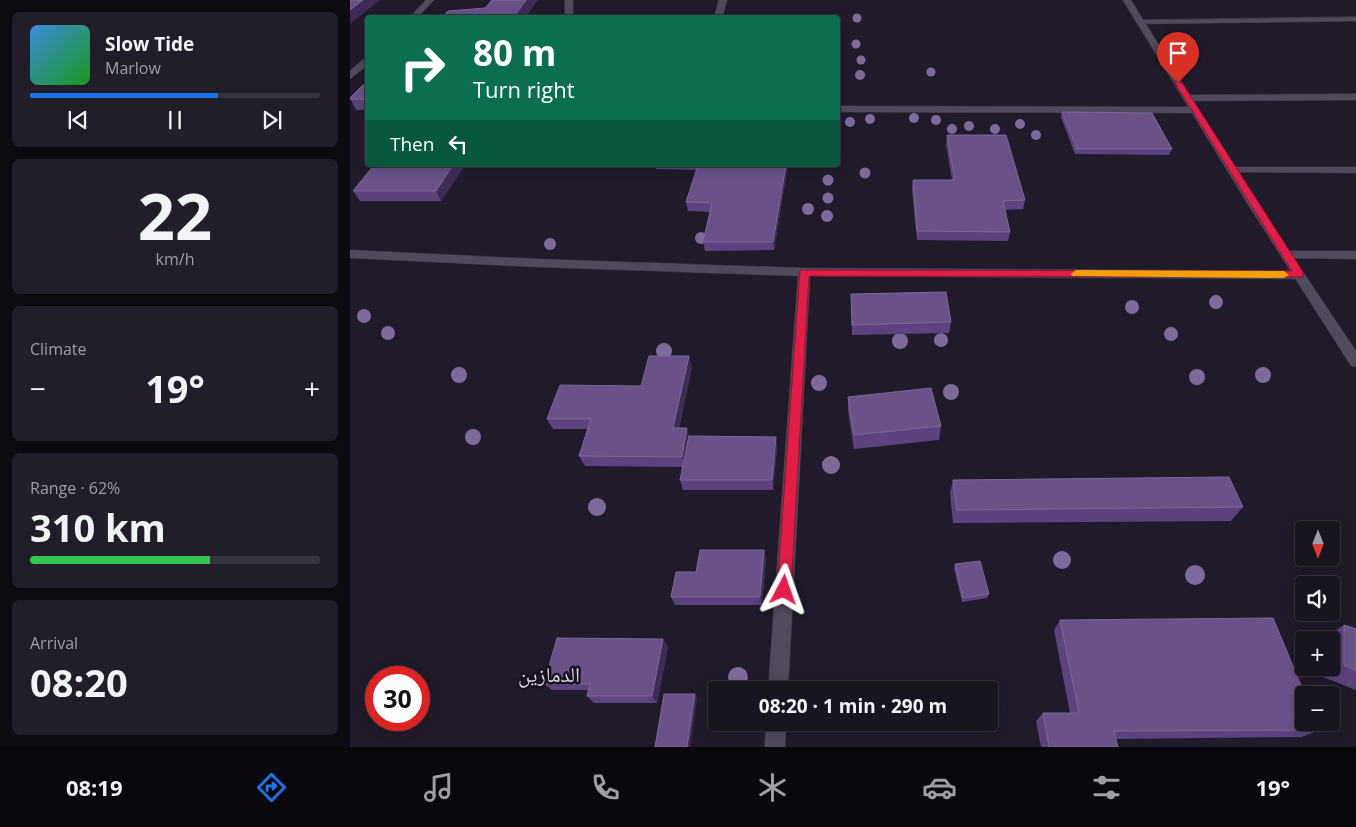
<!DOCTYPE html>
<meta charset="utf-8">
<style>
:root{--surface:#181420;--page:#211d29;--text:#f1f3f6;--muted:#9f9ea5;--line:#36333e;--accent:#1a73e8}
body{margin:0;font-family:"Open Sans","Noto Naskh Arabic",sans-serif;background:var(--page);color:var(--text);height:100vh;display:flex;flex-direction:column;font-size:19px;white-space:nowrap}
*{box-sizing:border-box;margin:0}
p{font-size:16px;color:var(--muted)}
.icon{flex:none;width:28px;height:28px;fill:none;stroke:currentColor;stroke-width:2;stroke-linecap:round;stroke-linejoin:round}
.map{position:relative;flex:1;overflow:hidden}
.panel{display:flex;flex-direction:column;gap:12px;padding:12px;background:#0d0b12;width:350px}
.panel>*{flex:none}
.top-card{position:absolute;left:15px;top:15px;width:475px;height:152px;border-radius:5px;box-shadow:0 2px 12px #0003,0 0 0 1px var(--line);background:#0b6e4f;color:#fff;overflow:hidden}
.needle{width:32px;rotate:180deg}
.fabs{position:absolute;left:945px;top:521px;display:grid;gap:10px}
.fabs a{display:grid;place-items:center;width:45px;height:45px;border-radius:5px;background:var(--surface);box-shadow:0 2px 12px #0003,0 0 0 1px var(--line);font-size:25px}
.speed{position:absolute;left:15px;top:666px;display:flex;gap:10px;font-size:25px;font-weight:700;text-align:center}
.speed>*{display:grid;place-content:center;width:65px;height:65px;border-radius:50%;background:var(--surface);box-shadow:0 2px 12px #0003,0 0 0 1px var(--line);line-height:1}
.speed .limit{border:8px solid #d22;background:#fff;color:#111}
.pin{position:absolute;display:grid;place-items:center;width:42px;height:42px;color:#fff;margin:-51px -21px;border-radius:50% 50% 50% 0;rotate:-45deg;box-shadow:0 0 5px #0007}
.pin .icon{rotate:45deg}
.me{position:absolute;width:55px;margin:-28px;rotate:4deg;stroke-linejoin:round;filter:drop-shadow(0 0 4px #0008)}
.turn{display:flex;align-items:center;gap:18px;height:105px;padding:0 25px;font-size:22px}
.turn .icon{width:65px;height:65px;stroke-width:2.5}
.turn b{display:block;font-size:35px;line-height:42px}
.then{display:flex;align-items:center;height:48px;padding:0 25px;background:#0003;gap:10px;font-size:19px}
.big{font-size:38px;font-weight:700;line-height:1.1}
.panel .card{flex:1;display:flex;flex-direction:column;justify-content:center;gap:8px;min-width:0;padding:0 18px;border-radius:8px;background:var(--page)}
.panel .dial{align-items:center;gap:0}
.dial b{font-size:65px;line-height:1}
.song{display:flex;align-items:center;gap:15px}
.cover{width:60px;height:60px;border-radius:8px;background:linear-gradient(135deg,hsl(210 70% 55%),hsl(120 70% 35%))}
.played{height:5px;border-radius:2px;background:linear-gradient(90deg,var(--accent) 65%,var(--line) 65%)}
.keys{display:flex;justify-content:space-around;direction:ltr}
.heat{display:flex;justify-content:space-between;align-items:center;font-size:28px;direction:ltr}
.charge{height:8px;border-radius:4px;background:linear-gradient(90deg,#34c759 62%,var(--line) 0)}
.trip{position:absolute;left:358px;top:681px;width:290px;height:50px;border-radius:5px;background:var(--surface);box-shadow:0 2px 12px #0003,0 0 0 1px var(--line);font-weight:700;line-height:50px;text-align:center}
.dock{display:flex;height:80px;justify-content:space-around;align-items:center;background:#0a080d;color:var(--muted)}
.dock .icon{width:35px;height:35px}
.dock .active{color:var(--accent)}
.dock b{font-size:22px;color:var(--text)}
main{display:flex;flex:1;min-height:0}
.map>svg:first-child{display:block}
</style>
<main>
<section class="panel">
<div class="card">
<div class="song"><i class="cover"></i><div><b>Slow Tide</b><p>Marlow</p></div></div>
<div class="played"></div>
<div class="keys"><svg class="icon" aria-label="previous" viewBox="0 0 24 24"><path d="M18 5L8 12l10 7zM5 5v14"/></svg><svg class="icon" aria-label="pause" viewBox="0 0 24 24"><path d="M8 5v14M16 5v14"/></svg><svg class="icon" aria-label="next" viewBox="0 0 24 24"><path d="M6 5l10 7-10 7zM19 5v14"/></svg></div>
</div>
<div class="card dial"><b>22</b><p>km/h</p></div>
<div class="card"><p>Climate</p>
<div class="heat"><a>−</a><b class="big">19°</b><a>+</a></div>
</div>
<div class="card"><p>Range · 62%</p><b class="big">310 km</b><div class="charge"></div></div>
<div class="card"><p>Arrival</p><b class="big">08:20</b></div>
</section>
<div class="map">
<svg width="1006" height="747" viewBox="0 0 1006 747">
<rect width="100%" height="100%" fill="#201a2a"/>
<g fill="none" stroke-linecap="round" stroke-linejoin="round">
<defs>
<g id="minor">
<polygon points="76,0 84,0 67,18 59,18"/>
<rect x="215" y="0" width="8" height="18"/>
<polygon points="369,0 377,0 372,18 364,18"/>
<polygon points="1006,17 1006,21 790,24 786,22 790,20"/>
<polygon points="15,58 18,58 18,65 0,79 0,71"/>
<polygon points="1006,94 1006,100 838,101 833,98 838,95"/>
<polygon points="488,106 844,107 849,110 844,113 488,112"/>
<polygon points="883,167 1006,167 1006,173 879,172 878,170 879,168"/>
<polygon points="0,250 188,259 454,268 949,271 955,275 949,279 460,276 438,690 418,690 448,276 188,267 0,258"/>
<polygon points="937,251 1006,251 1006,259 933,258 931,255 933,252"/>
<polygon points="416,722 436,722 435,747 415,747"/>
</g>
<polygon id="tertiary" points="773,0 781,0 909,206 1006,351 1006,367 1001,366 899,206"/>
</defs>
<!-- minor casing -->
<use href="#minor" stroke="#3c3744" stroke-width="1"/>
<!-- tertiary casing -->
<use href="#tertiary" stroke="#3c3744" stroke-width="1"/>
<!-- minor -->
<use href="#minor" fill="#514a5d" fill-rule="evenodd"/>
<!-- tertiary -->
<use href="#tertiary" fill="#514a5d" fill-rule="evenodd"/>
</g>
<!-- trees -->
<g fill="#7e6b9c">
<circle cx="507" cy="18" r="4.5"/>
<circle cx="506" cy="44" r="4.5"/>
<circle cx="511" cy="60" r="4.5"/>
<circle cx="581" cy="72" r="4.5"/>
<circle cx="510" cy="75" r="5"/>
<circle cx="564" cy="118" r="5"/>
<circle cx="520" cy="119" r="5"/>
<circle cx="586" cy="120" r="5"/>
<circle cx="500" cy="122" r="5"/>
<circle cx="670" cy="124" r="5"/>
<circle cx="619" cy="126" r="5"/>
<circle cx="602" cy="129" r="5"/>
<circle cx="645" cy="129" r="5"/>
<circle cx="686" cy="135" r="5"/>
<circle cx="515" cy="173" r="5.5"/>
<circle cx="478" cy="180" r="5.5"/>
<circle cx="478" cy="198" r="5.5"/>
<circle cx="458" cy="209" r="6"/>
<circle cx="477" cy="216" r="6"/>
<circle cx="351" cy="238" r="6"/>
<circle cx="200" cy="244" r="6"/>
<circle cx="866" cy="302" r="7"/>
<circle cx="782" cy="307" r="7"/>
<circle cx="14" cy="316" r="7"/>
<circle cx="38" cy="333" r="7"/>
<circle cx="821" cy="334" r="7"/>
<circle cx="591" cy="340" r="7"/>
<circle cx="550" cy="341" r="8"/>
<circle cx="314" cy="351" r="8"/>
<circle cx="109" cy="375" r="8"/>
<circle cx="913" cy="375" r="8"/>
<circle cx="847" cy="377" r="8"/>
<circle cx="469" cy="383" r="8"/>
<circle cx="601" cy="392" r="8"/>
<circle cx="123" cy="437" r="8"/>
<circle cx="481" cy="465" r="9"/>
<circle cx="247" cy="507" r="9"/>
<circle cx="712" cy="560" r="9"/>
<circle cx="845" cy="575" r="10"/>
<circle cx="388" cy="677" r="10"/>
</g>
<!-- wall -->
<g fill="#5c427e">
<polygon points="18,80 18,110 6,110 0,98"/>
<polygon points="712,112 822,149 819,155 725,154 711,117"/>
<polygon points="597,135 675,200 673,209 655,210 660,232 658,241 567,240 562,189 563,180 602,180 596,144"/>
<polygon points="115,165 91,201 10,201 3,191"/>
<polygon points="305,165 438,165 424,250 355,251 353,242 360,212 338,211 336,202 347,170 306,169"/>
<polygon points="501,294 601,322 599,333 502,335"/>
<polygon points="342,367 329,428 340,436 427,447 423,490 333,490 330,480 332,467 235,466 229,456 237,429 203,429 197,419"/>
<polygon points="498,397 591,426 589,440 504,449 498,411"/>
<polygon points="603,480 893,507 881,521 603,523 600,493"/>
<polygon points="414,550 416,558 412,605 325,605 321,597 346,572"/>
<polygon points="605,564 639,594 637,598 612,602 604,568"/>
<polygon points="710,620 969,730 952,737 766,739 768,747 691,747 686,721 693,713 720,713 704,630"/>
<polygon points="994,625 1006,629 1006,690 973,677 973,668 981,668 981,640 974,640 974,638"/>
<polygon points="313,639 318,647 307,703 244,703 237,696 238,690 202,690 194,684"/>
</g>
<!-- shaded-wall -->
<g fill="#3f2b58">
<polygon points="13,0 30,0 0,24 0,10"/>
<polygon points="176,0 188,0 175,18 163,18"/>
<polygon points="103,165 115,165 91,201 86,191"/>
<polygon points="436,165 438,165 424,250 423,242"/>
<polygon points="339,356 342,367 327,438 323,428"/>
<polygon points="337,428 340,438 335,467 332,457"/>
<polygon points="426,437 427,447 423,490 422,480"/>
<polygon points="414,550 416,558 412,605 410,597"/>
<polygon points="313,639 318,647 307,703 302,696"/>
<polygon points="345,694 347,698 340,747 337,747"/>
</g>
<!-- building -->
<g fill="#6a5289" stroke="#7c6797">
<polygon points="0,0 13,0 0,10"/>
<polygon points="142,0 176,0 163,18 91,18 98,11 135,8"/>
<polygon points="18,80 18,99 0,99 0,98"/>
<polygon points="712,112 802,113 822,149 727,149"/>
<polygon points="597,135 656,135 675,200 653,201 660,232 567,231 563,180 605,180"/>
<polygon points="24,165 103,165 86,191 3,191"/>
<polygon points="348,165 436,165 423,242 353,242 362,203 336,202"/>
<polygon points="596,292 601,322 502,325 501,294"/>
<polygon points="299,356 339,356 323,428 337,428 332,457 229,456 241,419 197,419 210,385 291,386"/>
<polygon points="581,388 591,426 504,435 498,397"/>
<polygon points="339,436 426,437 422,480 330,480"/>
<polygon points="879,477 893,507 607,510 603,480"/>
<polygon points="350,550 414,550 410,597 321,597 326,572 346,572"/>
<polygon points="630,561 639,594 613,598 605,564"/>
<polygon points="923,618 955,695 954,695 954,722 966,722 969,730 764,731 768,747 699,747 693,713 729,713 710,620"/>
<polygon points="994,625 1006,629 1006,670 994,665"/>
<polygon points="207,638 313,639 302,696 237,696 240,684 194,684"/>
<polygon points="314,694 345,694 337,747 305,747"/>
</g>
<!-- route -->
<polygon fill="#e11d48" stroke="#92132f" points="828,81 832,83 953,272 953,277 459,276 441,590 439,595 434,598 429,595 427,590 450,270 942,271 825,83"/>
<!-- slow -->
<polygon fill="#f59e0b" points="726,270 934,271 939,275 934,278 722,276 721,274"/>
<g text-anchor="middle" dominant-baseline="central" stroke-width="5" stroke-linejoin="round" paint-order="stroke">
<!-- near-quarter labels -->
<g font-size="21" fill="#dad6e1" stroke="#171120">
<text x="199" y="674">الدمازين</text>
</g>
</g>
</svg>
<div class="fabs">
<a><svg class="needle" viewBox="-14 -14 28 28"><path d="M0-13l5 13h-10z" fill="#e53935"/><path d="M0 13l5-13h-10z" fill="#9f9ea5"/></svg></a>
<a><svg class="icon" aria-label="sound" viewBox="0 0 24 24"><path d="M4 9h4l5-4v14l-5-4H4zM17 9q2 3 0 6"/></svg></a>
<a>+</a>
<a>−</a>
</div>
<div class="speed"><div class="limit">30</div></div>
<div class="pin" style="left:828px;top:83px;background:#d93025"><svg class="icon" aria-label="arrive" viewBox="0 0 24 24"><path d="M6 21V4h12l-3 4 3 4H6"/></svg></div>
<svg class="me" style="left:434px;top:590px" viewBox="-20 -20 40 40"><path d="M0-17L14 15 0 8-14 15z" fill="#e11d48" stroke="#fff" stroke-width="4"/></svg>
<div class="trip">08:20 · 1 min · 290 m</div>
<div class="top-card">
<div class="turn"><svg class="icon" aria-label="right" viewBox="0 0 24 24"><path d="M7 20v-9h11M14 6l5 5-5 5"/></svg><div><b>80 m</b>Turn right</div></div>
<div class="then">Then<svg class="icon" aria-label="left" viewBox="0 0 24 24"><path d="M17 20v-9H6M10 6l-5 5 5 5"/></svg></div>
</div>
</div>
</main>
<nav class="dock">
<b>08:19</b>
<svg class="icon active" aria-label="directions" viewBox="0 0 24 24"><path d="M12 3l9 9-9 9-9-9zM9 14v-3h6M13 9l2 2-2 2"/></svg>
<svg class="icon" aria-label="music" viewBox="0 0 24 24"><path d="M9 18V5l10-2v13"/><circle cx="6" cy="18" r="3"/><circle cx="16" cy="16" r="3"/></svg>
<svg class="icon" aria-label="phone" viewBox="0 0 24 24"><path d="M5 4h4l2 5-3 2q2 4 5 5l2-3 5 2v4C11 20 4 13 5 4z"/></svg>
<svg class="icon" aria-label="climate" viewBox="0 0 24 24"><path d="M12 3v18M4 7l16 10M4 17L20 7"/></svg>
<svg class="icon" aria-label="car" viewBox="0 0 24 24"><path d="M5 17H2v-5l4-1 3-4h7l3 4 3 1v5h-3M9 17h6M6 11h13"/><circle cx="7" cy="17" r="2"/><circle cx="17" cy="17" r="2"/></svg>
<svg class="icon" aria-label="filters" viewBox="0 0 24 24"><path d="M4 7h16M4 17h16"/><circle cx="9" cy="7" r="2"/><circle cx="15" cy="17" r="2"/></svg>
<b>19°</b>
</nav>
